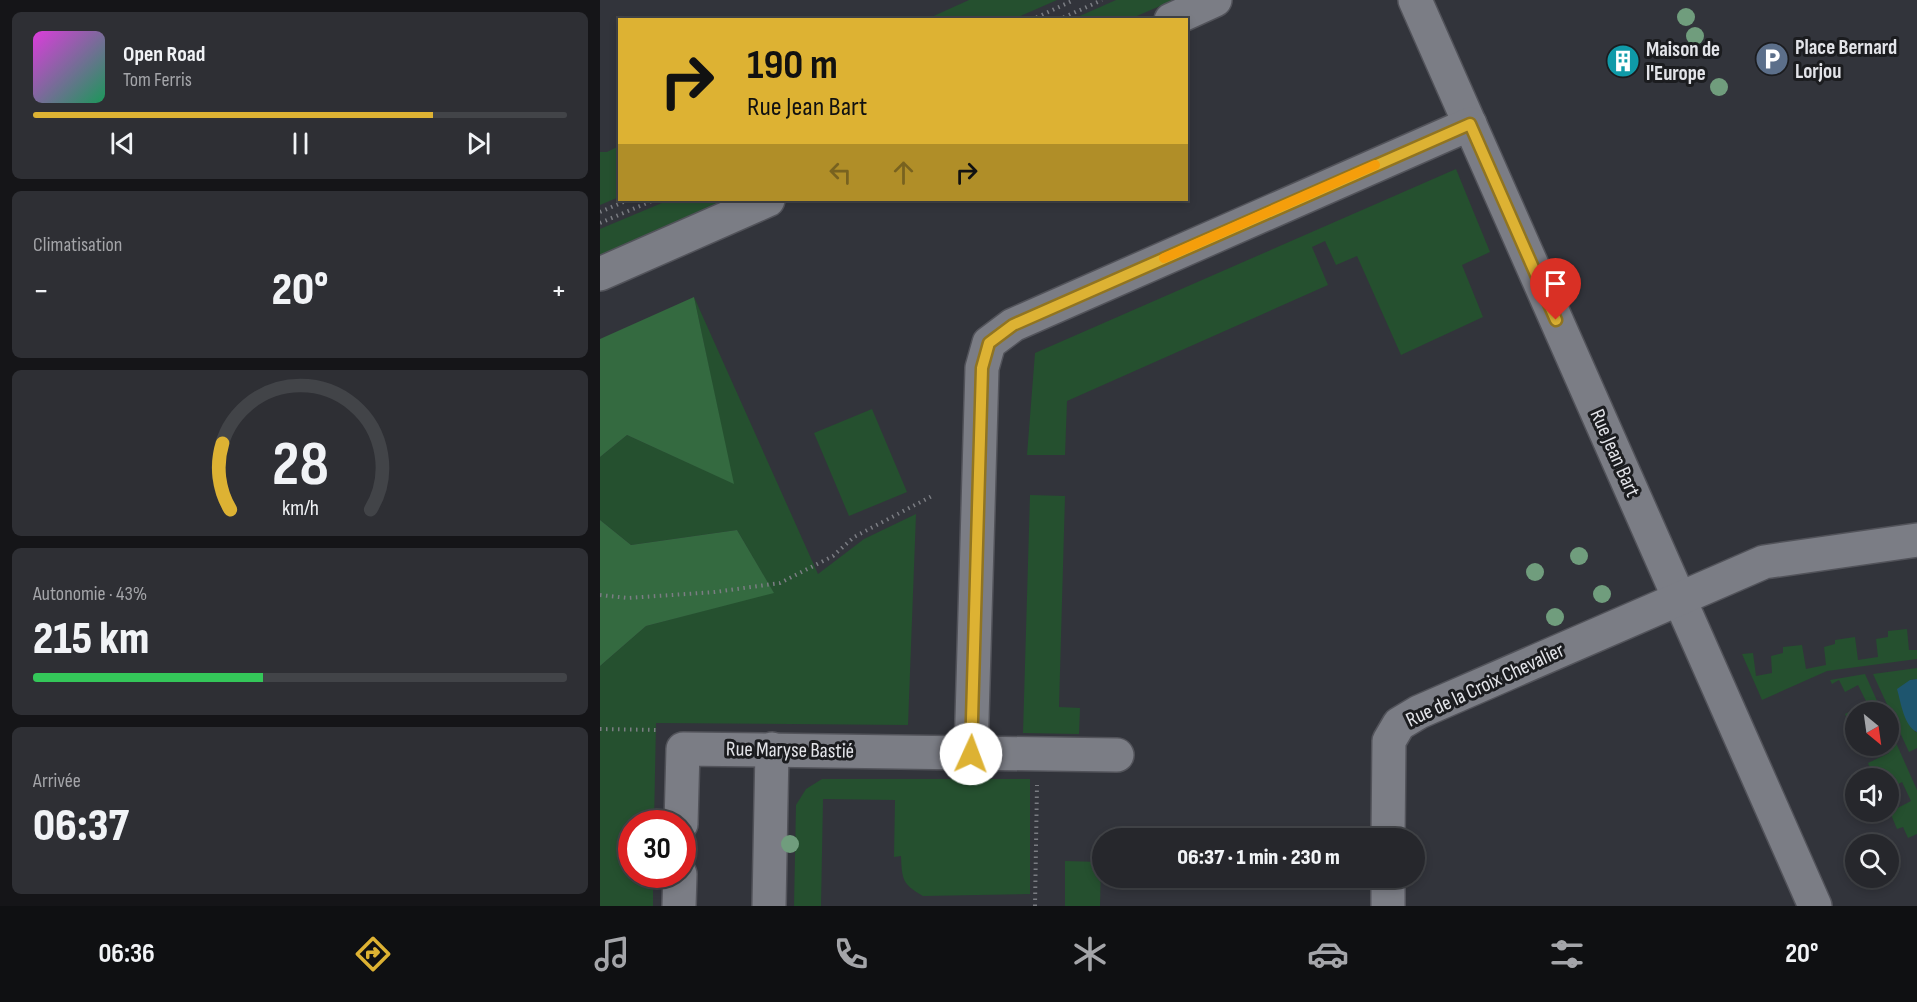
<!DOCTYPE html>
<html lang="fr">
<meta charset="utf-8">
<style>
:root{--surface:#26272c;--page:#2e2f34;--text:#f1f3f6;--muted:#a4a5a9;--line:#424448;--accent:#ddb233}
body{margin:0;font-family:"Sofia Sans Condensed",sans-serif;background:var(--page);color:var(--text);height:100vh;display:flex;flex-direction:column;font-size:22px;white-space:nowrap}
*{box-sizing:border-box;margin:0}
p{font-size:20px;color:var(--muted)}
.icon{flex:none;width:33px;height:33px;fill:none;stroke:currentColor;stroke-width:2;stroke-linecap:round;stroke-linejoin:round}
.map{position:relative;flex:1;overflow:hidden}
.panel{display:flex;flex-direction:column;gap:12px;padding:12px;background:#151518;width:600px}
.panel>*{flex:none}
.hud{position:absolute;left:18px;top:18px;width:570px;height:183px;border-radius:0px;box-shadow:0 3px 9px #0003,0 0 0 2px var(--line);background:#ddb233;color:#111;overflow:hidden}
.needle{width:39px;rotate:151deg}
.buttons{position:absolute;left:1245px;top:702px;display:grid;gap:12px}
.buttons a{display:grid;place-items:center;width:54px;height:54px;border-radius:50%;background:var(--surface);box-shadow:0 3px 9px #0003,0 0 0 2px var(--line);font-size:30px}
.speed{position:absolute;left:18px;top:810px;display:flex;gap:12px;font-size:30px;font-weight:700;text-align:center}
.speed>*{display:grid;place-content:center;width:78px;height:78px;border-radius:50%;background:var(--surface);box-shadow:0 3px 9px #0003,0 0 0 2px var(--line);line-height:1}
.speed .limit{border:9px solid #d22;background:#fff;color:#111}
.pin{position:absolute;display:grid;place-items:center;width:51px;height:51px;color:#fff;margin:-62px -26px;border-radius:50% 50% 50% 0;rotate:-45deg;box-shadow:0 0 6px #0007}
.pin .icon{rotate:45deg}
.me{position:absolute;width:66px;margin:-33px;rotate:2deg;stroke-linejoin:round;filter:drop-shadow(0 0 4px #0008)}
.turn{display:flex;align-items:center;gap:21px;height:126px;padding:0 30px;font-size:27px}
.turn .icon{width:78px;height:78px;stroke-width:2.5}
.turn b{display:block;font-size:42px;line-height:51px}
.lanes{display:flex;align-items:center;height:57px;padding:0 30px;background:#0003;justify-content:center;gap:30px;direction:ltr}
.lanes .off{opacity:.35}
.big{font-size:45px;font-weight:800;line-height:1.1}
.panel .card{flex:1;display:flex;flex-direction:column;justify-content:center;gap:9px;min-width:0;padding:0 21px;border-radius:9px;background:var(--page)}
.panel .dial{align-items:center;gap:0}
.dial svg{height:156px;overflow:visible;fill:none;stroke:var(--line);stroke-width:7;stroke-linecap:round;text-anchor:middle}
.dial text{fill:var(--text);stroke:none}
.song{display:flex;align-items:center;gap:18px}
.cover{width:72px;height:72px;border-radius:9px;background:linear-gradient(135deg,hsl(300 70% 55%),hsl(150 70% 35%))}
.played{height:6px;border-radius:3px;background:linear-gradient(90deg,var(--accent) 75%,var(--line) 75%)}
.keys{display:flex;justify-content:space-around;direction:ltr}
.heat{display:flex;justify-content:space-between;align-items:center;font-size:33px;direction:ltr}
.charge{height:9px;border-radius:4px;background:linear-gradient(90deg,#34c759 43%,var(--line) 0)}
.trip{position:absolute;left:492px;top:828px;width:333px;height:60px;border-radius:30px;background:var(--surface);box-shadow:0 3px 9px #0003,0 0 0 2px var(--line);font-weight:800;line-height:60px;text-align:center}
.menu{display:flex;height:96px;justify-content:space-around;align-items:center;background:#0f1012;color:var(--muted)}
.menu .icon{width:42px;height:42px}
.menu .active{color:var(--accent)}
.menu b{font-size:27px;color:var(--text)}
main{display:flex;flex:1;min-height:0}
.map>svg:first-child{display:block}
</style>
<main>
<section class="panel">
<div class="card">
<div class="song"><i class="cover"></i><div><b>Open Road</b><p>Tom Ferris</p></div></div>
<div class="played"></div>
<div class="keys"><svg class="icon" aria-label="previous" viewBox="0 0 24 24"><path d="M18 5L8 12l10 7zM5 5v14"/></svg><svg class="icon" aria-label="pause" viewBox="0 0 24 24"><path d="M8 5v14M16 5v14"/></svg><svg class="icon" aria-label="next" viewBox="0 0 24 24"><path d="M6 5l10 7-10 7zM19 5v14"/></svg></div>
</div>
<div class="card"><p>Climatisation</p>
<div class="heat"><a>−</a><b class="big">20°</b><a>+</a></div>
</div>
<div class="card dial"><svg viewBox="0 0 100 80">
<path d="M14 69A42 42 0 1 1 86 69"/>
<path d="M14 69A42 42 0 0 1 10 35" stroke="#ddb233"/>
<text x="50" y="56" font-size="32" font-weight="700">28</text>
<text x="50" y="72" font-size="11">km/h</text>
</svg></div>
<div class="card"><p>Autonomie · 43%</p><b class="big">215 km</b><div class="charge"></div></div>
<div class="card"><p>Arrivée</p><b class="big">06:37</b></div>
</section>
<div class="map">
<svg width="1317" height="906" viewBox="0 0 1317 906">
<rect width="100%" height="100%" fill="#32343b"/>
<!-- green -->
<g fill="#25502f">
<polygon points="369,0 457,0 414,19 327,19"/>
<polygon points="516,0 574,0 530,19 473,19"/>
<polygon points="19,146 19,197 0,205 0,152 7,152"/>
<polygon points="856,169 890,252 862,265 883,317 801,355 757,256 736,265 725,241 712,247 728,285 467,401 465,455 427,455 435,353"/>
<polygon points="69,200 126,200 0,256 0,229"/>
<polygon points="94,297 218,574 264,539 316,514 308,725 56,723 54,823 32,824 32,874 53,875 53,906 0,906 0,666 46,626 173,592 137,530 31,545 0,520 0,457 27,435 133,483"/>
<polygon points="272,409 307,492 249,516 214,433"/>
<polygon points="430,495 465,496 459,707 480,708 479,734 423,733"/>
<polygon points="1307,629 1309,650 1317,650 1317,659 1227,671 1162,700 1142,654 1153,653 1156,676 1172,673 1171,656 1183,653 1183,647 1202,645 1206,669 1226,665 1224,647 1235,644 1235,640 1255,637 1258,660 1278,657 1276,639 1288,637 1288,631"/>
<polygon points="1317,668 1317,679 1310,680 1315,732 1317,732 1317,748 1309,752 1273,674"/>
<polygon points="1265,674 1282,712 1256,712 1255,731 1253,732 1245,714 1267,703 1258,685 1245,692 1239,680 1232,684 1230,680"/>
<polygon points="1289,727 1317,790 1317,834 1308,838 1303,827 1297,829 1290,812 1311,801 1302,782 1289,789 1288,778 1274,778 1268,763 1289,753 1286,746 1288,746"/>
<path d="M222,779h208v115l-107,2c-21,-12 -21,-17 -22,-40l-7,1 1,-57 -72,-1 -2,107h-27l2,-101 10,-16z"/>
<polygon points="465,861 501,862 500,906 465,906"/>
</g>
<!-- forest -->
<g fill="#346a40">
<polygon points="94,297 134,484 27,435 0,457 0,339"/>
<polygon points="0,520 31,545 137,530 174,593 46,626 0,666"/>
</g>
<!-- water -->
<path fill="#1e556e" d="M1317,679v53c-13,-6 -16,-29 -20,-43l13,-9z"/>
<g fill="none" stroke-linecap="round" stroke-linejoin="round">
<defs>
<g id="minor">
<polyline points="815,0 1215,906"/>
<polyline points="571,20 615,0"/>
<polyline points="0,274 168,200"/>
<polyline points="371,754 382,368 389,343 413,325 870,124"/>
<polyline points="81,824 83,749 517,755"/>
<polyline points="788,838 789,741 799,724 819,712 1164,562 1317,540"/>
<polyline points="79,906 80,874"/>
<polyline points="169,906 172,749"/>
<polyline points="788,906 788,878"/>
</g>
</defs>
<!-- minor casing -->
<use href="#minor" stroke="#52535a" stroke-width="36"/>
<!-- path -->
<g stroke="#7b7d83" stroke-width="4" stroke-dasharray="1.5 4.5" stroke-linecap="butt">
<polyline points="431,20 474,0"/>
<polyline points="458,20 502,0"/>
<polyline points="0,212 28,200"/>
<polyline points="0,223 54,200"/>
<polyline points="0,595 28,598 115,592 180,583 233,556 254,537 332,496"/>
<polyline points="0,729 58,730"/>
<polyline points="435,906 437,785"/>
</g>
<!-- minor -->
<use href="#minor" stroke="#7b7d85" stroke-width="33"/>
</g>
<!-- trees -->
<g fill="#709d7d">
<circle cx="1086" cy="17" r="9"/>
<circle cx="1095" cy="36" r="9"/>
<circle cx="1119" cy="87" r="9"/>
<circle cx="979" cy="556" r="9"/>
<circle cx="935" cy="572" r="9"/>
<circle cx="1002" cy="594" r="9"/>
<circle cx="955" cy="617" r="9"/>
<circle cx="190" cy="844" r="9"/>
</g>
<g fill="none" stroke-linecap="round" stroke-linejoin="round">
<defs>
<polyline id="route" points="371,754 382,368 389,343 413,325 870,124 956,320"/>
</defs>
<!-- route casing -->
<use href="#route" stroke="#907421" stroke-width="15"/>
<!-- route -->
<use href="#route" stroke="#ddb233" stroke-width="10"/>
<!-- slow -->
<polyline stroke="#f59e0b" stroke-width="10" points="564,258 775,165"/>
</g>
<!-- icons -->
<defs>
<symbol id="parking-disc" viewBox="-11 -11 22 22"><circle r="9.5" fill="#5c6f8a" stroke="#1b1c1f"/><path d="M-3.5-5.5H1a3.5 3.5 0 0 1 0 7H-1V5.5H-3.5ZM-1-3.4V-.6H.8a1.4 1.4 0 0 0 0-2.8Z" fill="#fff"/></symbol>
<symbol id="building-disc" viewBox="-11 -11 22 22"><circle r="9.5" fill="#0f9aa8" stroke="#1b1c1f"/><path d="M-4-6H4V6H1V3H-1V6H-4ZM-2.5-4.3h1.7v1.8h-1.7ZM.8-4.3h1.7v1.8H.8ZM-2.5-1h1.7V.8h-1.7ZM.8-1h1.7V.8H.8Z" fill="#fff"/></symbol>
</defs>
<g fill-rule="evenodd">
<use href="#parking-disc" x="1153" y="40" width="38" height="38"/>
<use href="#building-disc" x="1004" y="42" width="38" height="38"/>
</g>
<g text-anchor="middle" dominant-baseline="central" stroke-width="6" stroke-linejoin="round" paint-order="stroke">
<!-- poi labels -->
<g font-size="21" font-weight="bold" fill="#e3e4e9" stroke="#1b1c1f" text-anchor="start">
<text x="1195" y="47">Place Bernard<tspan x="1195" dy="24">Lorjou</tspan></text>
<text x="1046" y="49">Maison de<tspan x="1046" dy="24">l'Europe</tspan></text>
</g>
<!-- street labels -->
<g font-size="21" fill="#e3e4e9" stroke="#1b1c1f">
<text transform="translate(1015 453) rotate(66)">Rue Jean Bart</text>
<text transform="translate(885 685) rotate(-25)">Rue de la Croix Chevalier</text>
<text transform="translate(190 750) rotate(1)">Rue Maryse Bastié</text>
</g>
</g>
</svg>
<div class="buttons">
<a><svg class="needle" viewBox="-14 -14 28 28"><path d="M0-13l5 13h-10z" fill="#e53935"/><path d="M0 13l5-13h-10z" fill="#a4a5a9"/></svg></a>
<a><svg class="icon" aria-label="sound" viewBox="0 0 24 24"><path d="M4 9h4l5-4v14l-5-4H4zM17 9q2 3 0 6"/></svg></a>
<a><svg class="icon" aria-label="search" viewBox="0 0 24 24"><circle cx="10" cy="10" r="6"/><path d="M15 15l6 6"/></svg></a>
</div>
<div class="speed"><div class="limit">30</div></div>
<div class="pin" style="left:956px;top:320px;background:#d93025"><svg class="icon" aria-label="arrive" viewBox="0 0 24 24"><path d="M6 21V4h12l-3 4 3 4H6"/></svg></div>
<svg class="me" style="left:371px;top:754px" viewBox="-20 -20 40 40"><circle r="19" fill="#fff"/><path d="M0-13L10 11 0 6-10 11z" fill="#ddb233"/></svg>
<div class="trip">06:37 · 1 min · 230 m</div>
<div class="hud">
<div class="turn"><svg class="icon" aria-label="right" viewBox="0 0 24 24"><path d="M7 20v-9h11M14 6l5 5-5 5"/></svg><div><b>190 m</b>Rue Jean Bart</div></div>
<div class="lanes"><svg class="icon off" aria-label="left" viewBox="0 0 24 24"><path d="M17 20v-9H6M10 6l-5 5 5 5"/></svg><svg class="icon off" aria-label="ahead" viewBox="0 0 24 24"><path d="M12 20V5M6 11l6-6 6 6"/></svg><svg class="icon" aria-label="right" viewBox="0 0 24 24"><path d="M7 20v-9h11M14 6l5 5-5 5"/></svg></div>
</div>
</div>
</main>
<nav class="menu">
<b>06:36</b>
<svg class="icon active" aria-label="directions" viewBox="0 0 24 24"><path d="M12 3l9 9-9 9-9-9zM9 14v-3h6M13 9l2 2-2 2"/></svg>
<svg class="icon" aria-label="music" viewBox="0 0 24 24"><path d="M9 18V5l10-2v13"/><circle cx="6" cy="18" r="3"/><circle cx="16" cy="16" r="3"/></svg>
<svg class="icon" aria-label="phone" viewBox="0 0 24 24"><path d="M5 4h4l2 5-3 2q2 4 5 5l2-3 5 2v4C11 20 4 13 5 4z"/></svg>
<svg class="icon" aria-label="climate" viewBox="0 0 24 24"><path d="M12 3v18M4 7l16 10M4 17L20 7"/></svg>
<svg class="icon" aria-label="car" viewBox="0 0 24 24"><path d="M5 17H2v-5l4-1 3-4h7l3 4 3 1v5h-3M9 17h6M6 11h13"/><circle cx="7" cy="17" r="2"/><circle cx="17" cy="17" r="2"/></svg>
<svg class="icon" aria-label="filters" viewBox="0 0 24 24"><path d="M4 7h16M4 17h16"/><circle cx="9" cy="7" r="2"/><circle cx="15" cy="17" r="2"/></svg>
<b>20°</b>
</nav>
